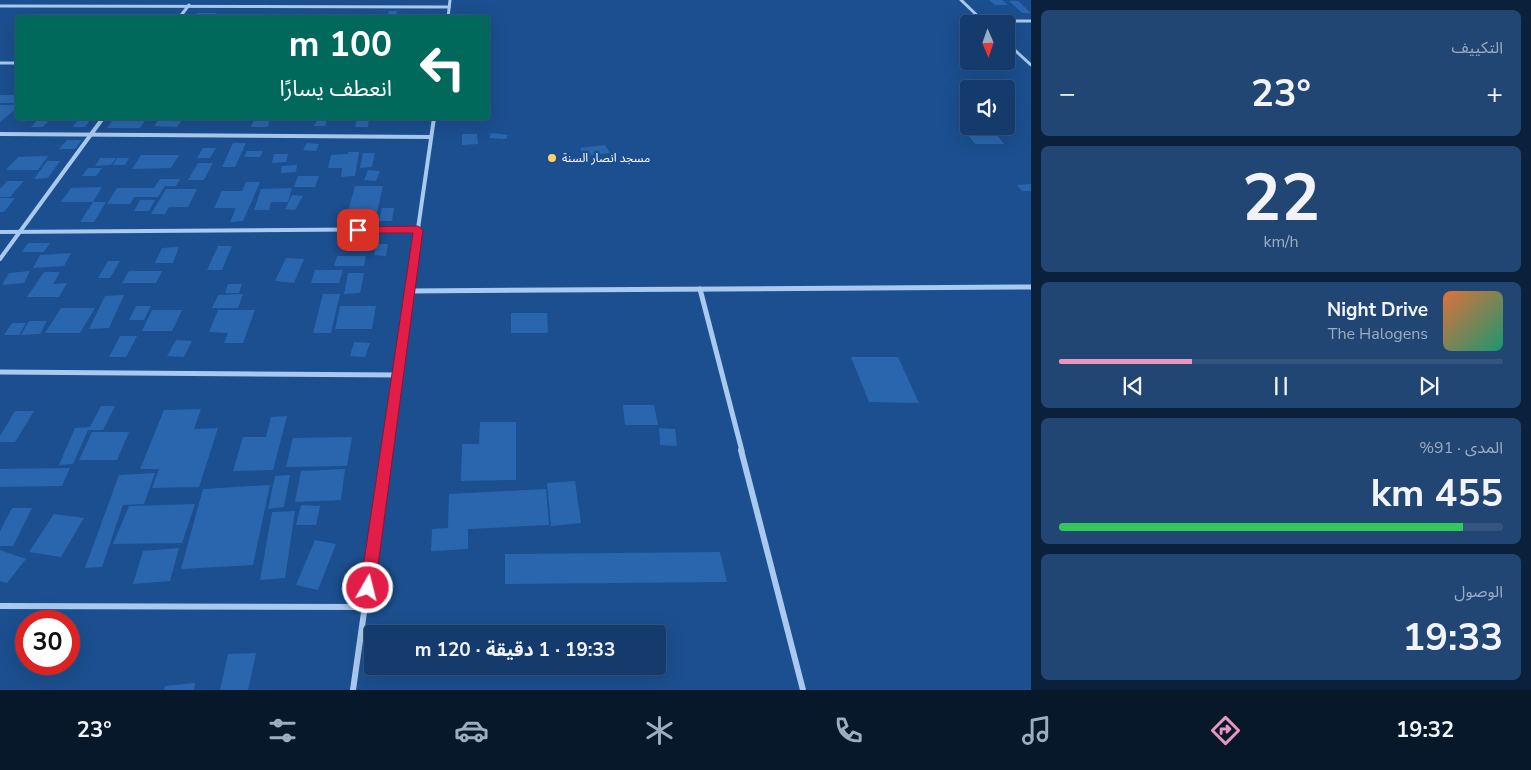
<!DOCTYPE html>
<html lang="ar">
<meta charset="utf-8">
<style>
:root{--surface:#143b6b;--page:#214673;--text:#f1f3f6;--muted:#9dadc1;--line:#33557e;--accent:#e797bd}
body{margin:0;font-family:"Nunito Sans","Noto Sans Arabic",sans-serif;background:var(--page);color:var(--text);direction:rtl;height:100vh;display:flex;flex-direction:column;font-size:19px;white-space:nowrap}
*{box-sizing:border-box;margin:0}
p{font-size:16px;color:var(--muted)}
.icon{flex:none;width:28px;height:28px;fill:none;stroke:currentColor;stroke-width:2;stroke-linecap:round;stroke-linejoin:round}
.map{position:relative;flex:1;overflow:hidden;direction:ltr}
.details{display:flex;flex-direction:column;gap:10px;padding:10px;background:#0b203b;width:500px}
.details>*{flex:none}
.guide{position:absolute;left:15px;top:15px;width:475px;height:105px;border-radius:5px;box-shadow:0 5px 20px #0002,0 0 0 1px var(--line);direction:rtl;background:#00695c;color:#fff;overflow:hidden}
.needle{width:32px;rotate:178deg}
.buttons{position:absolute;left:960px;top:15px;display:grid;gap:10px}
.buttons a{display:grid;place-items:center;width:55px;height:55px;border-radius:5px;background:var(--surface);box-shadow:0 5px 20px #0002,0 0 0 1px var(--line);font-size:25px}
.speed{position:absolute;left:15px;top:610px;display:flex;gap:10px;font-size:25px;font-weight:700;text-align:center}
.speed>*{display:grid;place-content:center;width:65px;height:65px;border-radius:50%;background:var(--surface);box-shadow:0 5px 20px #0002,0 0 0 1px var(--line);line-height:1}
.speed .limit{border:8px solid #d22;background:#fff;color:#111}
.pin{position:absolute;display:grid;place-items:center;width:42px;height:42px;color:#fff;margin:-21px;border-radius:10px;box-shadow:0 2px 8px #0006}
.me{position:absolute;width:55px;margin:-28px;rotate:8deg;stroke-linejoin:round;filter:drop-shadow(0 0 4px #0008)}
.turn{display:flex;align-items:center;gap:18px;height:105px;padding:0 15px;font-size:22px}
.turn .icon{width:65px;height:65px;stroke-width:2.5}
.turn b{display:block;font-size:35px;line-height:42px}
.big{font-size:38px;font-weight:700;line-height:1.1}
.details .card{flex:1;display:flex;flex-direction:column;justify-content:center;gap:8px;min-width:0;padding:0 18px;border-radius:8px;background:var(--page)}
.details .dial{align-items:center;gap:0}
.dial b{font-size:65px;line-height:1}
.song{display:flex;align-items:center;gap:15px}
.cover{width:60px;height:60px;border-radius:8px;background:linear-gradient(135deg,hsl(20 70% 55%),hsl(160 70% 35%))}
.played{height:5px;border-radius:2px;background:linear-gradient(90deg,var(--accent) 30%,var(--line) 30%)}
.keys{display:flex;justify-content:space-around;direction:ltr}
.heat{display:flex;justify-content:space-between;align-items:center;font-size:28px;direction:ltr}
.charge{height:8px;border-radius:4px;background:linear-gradient(90deg,#34c759 91%,var(--line) 0)}
.trip{position:absolute;left:364px;top:625px;width:302px;height:50px;border-radius:5px;background:var(--surface);box-shadow:0 5px 20px #0002,0 0 0 1px var(--line);font-weight:700;line-height:50px;text-align:center;direction:rtl}
.tabs{display:flex;height:80px;justify-content:space-around;align-items:center;background:#08182b;color:var(--muted)}
.tabs .icon{width:35px;height:35px}
.tabs .current{color:var(--accent)}
.tabs b{font-size:22px;color:var(--text)}
main{display:flex;flex:1;min-height:0}
.map>svg:first-child{display:block}
</style>
<main>
<section class="details">
<div class="card"><p>التكييف</p>
<div class="heat"><a>−</a><b class="big">23°</b><a>+</a></div>
</div>
<div class="card dial"><b>22</b><p>km/h</p></div>
<div class="card">
<div class="song"><i class="cover"></i><div><b>Night Drive</b><p>The Halogens</p></div></div>
<div class="played"></div>
<div class="keys"><svg class="icon" aria-label="previous" viewBox="0 0 24 24"><path d="M18 5L8 12l10 7zM5 5v14"/></svg><svg class="icon" aria-label="pause" viewBox="0 0 24 24"><path d="M8 5v14M16 5v14"/></svg><svg class="icon" aria-label="next" viewBox="0 0 24 24"><path d="M6 5l10 7-10 7zM19 5v14"/></svg></div>
</div>
<div class="card"><p>المدى · 91%</p><b class="big">455 km</b><div class="charge"></div></div>
<div class="card"><p>الوصول</p><b class="big">19:33</b></div>
</section>
<div class="map">
<svg width="1031" height="690" viewBox="0 0 1031 690">
<rect width="100%" height="100%" fill="#1b4f8f"/>
<!-- building -->
<g fill="#2a66ad">
<polygon points="989,0 1002,0 1008,5 995,5"/>
<polygon points="1009,1 1018,1 1031,13 1022,13"/>
<polygon points="389,11 397,11 396,16 374,18 374,16 388,15"/>
<polygon points="197,13 216,13 213,18 194,18"/>
<rect x="0" y="95" width="18" height="8"/>
<polygon points="0,105 18,105 18,107 0,122"/>
<polygon points="39,118 51,118 43,127 31,127"/>
<polygon points="114,118 147,118 140,128 107,128"/>
<polygon points="160,118 183,119 177,127 154,126"/>
<polygon points="270,118 268,127 251,127 254,119"/>
<polygon points="318,118 328,118 325,126 314,126"/>
<polygon points="357,118 369,118 368,127 355,127"/>
<polygon points="78,120 90,120 85,127 73,127"/>
<polygon points="491,133 508,135 506,139 489,138"/>
<polygon points="462,134 477,134 478,144 462,145"/>
<polygon points="968,135 997,135 1004,144 975,144"/>
<polygon points="67,140 82,140 75,149 59,149"/>
<polygon points="233,143 246,143 235,167 222,167"/>
<polygon points="307,143 319,144 316,151 303,150"/>
<polygon points="605,145 610,153 584,156 580,148"/>
<polygon points="203,148 216,148 210,158 197,158"/>
<polygon points="247,151 263,151 260,157 244,157"/>
<polygon points="348,152 359,152 355,176 341,177 342,168 328,168 331,155 348,154"/>
<polygon points="363,153 375,153 372,167 360,168"/>
<polygon points="274,154 288,154 286,162 272,163"/>
<polygon points="141,155 179,155 171,168 132,169"/>
<polygon points="48,156 38,170 6,170 18,157"/>
<polygon points="100,158 116,158 111,165 95,166"/>
<polygon points="117,158 129,158 125,165 113,165"/>
<polygon points="47,161 60,161 48,178 34,179"/>
<polygon points="198,163 213,163 204,180 188,180"/>
<polygon points="297,165 296,172 281,173 282,166"/>
<polygon points="88,168 102,168 96,176 82,176"/>
<polygon points="368,170 380,171 376,181 364,180"/>
<polygon points="298,176 319,176 315,187 294,187"/>
<polygon points="160,179 180,179 176,186 165,186 158,197 134,197 130,204 107,204 117,188 154,188"/>
<polygon points="7,181 24,181 10,197 0,197 0,189"/>
<polygon points="246,182 260,182 243,221 230,222 236,208 214,208 222,191 242,191"/>
<polygon points="1031,184 1031,191 1022,191 1017,185"/>
<polygon points="355,186 383,186 377,212 348,212"/>
<polygon points="102,187 93,202 61,202 71,188"/>
<polygon points="292,188 288,202 271,202 269,210 254,210 261,189"/>
<polygon points="166,189 197,189 188,207 169,207 165,214 151,214"/>
<polygon points="292,195 303,196 295,210 285,209"/>
<polygon points="0,198 15,198 4,212 0,212"/>
<polygon points="140,200 155,200 149,211 134,211"/>
<polygon points="93,202 106,202 94,222 80,222"/>
<polygon points="382,208 394,208 392,221 379,221"/>
<polygon points="28,243 50,243 44,252 22,252"/>
<polygon points="376,244 388,244 386,256 374,255"/>
<polygon points="218,246 232,246 222,270 207,270"/>
<polygon points="179,247 173,263 155,263 162,248"/>
<polygon points="71,253 64,266 33,268 40,255"/>
<polygon points="337,256 366,256 364,266 334,266"/>
<polygon points="286,258 304,259 294,283 275,281"/>
<polygon points="108,261 120,261 110,278 98,278"/>
<polygon points="315,270 343,270 339,283 311,283"/>
<polygon points="30,271 24,283 2,285 9,273"/>
<polygon points="129,271 162,271 156,283 122,283"/>
<polygon points="44,272 60,272 53,284 67,283 59,297 27,297"/>
<polygon points="348,273 364,273 360,293 344,294"/>
<polygon points="228,284 242,284 239,293 225,293"/>
<polygon points="243,294 238,308 212,308 218,295"/>
<polygon points="323,294 340,294 331,333 313,333"/>
<polygon points="124,295 109,328 89,329 105,296"/>
<polygon points="136,306 151,306 144,320 129,320"/>
<polygon points="340,306 376,306 372,329 335,329"/>
<polygon points="61,308 95,308 80,333 45,333"/>
<polygon points="152,310 182,310 172,331 142,331"/>
<polygon points="218,310 255,310 243,343 224,343 228,333 209,332"/>
<polygon points="511,313 547,313 548,333 511,333"/>
<polygon points="29,321 47,321 40,334 21,335"/>
<polygon points="12,323 26,323 19,335 4,335"/>
<polygon points="120,336 137,336 126,357 109,357"/>
<polygon points="176,340 192,341 184,357 167,356"/>
<polygon points="354,342 370,343 365,357 350,356"/>
<polygon points="851,357 898,357 919,403 869,402"/>
<polygon points="623,405 654,405 658,425 625,425"/>
<polygon points="101,406 115,406 103,430 88,430 73,464 59,465 75,428 90,427"/>
<polygon points="201,409 194,429 218,428 199,487 152,488 159,469 140,469 164,410"/>
<polygon points="15,411 34,411 15,442 0,442 0,436"/>
<polygon points="287,416 273,470 233,471 243,437 266,437 271,417"/>
<polygon points="480,422 516,422 516,480 461,481 462,444 479,444"/>
<polygon points="659,428 675,429 677,446 660,445"/>
<polygon points="92,432 129,432 117,460 79,460"/>
<polygon points="352,437 347,466 286,467 293,438"/>
<polygon points="70,468 62,486 0,487 0,469"/>
<polygon points="345,469 341,500 295,502 301,471"/>
<polygon points="155,473 144,504 123,505 102,567 85,568 119,475"/>
<polygon points="290,475 284,507 268,509 275,476"/>
<polygon points="575,481 581,523 551,526 547,483"/>
<polygon points="270,485 253,565 181,569 203,489"/>
<polygon points="546,489 549,525 468,529 468,549 431,551 432,529 448,528 449,494"/>
<polygon points="195,504 182,543 113,544 129,506"/>
<polygon points="301,505 320,506 316,525 296,525"/>
<polygon points="12,508 32,508 13,546 0,546 0,531"/>
<polygon points="295,511 285,578 260,580 272,512"/>
<polygon points="54,514 84,518 61,557 29,552"/>
<polygon points="315,540 336,544 318,590 296,585"/>
<polygon points="179,548 170,581 133,584 143,551"/>
<polygon points="0,550 26,559 7,583 0,581"/>
<polygon points="720,552 727,582 505,584 505,554"/>
<polygon points="256,653 248,690 220,690 228,654"/>
<polygon points="195,683 194,690 164,690 165,686"/>
</g>
<g fill="none" stroke-linecap="round" stroke-linejoin="round">
<!-- minor-far3 -->
<g stroke="#a9c9ee" stroke-width="3">
<polyline points="961,0 986,24"/>
<polyline points="0,6 449,7"/>
<polyline points="179,18 189,5"/>
<polyline points="448,18 450,0"/>
<polyline points="984,21 1031,21"/>
<polyline points="1006,42 1031,65"/>
<polyline points="0,63 18,63"/>
</g>
<!-- minor-far2 -->
<g stroke="#a9c9ee" stroke-width="4">
<polyline points="0,134 431,137"/>
<polyline points="0,232 418,229"/>
<polyline points="0,259 103,118"/>
<polyline points="413,263 434,118"/>
</g>
<!-- minor-far1 -->
<g stroke="#a9c9ee" stroke-width="5">
<polyline points="700,289 742,451"/>
<polyline points="410,291 1031,287"/>
<polyline points="0,372 397,375"/>
<polyline points="387,451 414,262"/>
</g>
<!-- minor -->
<g stroke="#a9c9ee" stroke-width="6">
<polyline points="741,450 803,690"/>
<polyline points="0,606 365,607"/>
<polyline points="353,690 387,450"/>
</g>
</g>
<!-- route -->
<polygon fill="#e11d48" stroke="#92132f" points="418,226 423,230 375,588 373,593 368,596 362,593 360,588 413,233 358,233 354,230 358,227"/>
<!-- markers -->
<circle fill="#ffd166" stroke="#1b4f8f" stroke-width="2" cx="552" cy="158" r="5"/>
<g text-anchor="middle" dominant-baseline="central" stroke-width="5" stroke-linejoin="round" paint-order="stroke">
<!-- far-poi labels -->
<g font-size="12" fill="#fff" stroke="#1b4f8f" text-anchor="start">
<text x="562" y="158">مسجد انصار السنة</text>
</g>
</g>
</svg>
<div class="buttons">
<a><svg class="needle" viewBox="-14 -14 28 28"><path d="M0-13l5 13h-10z" fill="#e53935"/><path d="M0 13l5-13h-10z" fill="#9dadc1"/></svg></a>
<a><svg class="icon" aria-label="sound" viewBox="0 0 24 24"><path d="M4 9h4l5-4v14l-5-4H4zM17 9q2 3 0 6"/></svg></a>
</div>
<div class="speed"><div class="limit">30</div></div>
<div class="pin" style="left:358px;top:230px;background:#d93025"><svg class="icon" aria-label="arrive" viewBox="0 0 24 24"><path d="M6 21V4h12l-3 4 3 4H6"/></svg></div>
<svg class="me" style="left:368px;top:588px" viewBox="-20 -20 40 40"><circle r="17" fill="#e11d48" stroke="#fff" stroke-width="3"/><path d="M0-11L8 9 0 5-8 9z" fill="#fff"/></svg>
<div class="trip">19:33 · 1 دقيقة · 120 m</div>
<div class="guide">
<div class="turn"><svg class="icon" aria-label="left" viewBox="0 0 24 24"><path d="M17 20v-9H6M10 6l-5 5 5 5"/></svg><div><b>100 m</b>انعطف يسارًا</div></div>
</div>
</div>
</main>
<nav class="tabs">
<b>19:32</b>
<svg class="icon current" aria-label="directions" viewBox="0 0 24 24"><path d="M12 3l9 9-9 9-9-9zM9 14v-3h6M13 9l2 2-2 2"/></svg>
<svg class="icon" aria-label="music" viewBox="0 0 24 24"><path d="M9 18V5l10-2v13"/><circle cx="6" cy="18" r="3"/><circle cx="16" cy="16" r="3"/></svg>
<svg class="icon" aria-label="phone" viewBox="0 0 24 24"><path d="M5 4h4l2 5-3 2q2 4 5 5l2-3 5 2v4C11 20 4 13 5 4z"/></svg>
<svg class="icon" aria-label="climate" viewBox="0 0 24 24"><path d="M12 3v18M4 7l16 10M4 17L20 7"/></svg>
<svg class="icon" aria-label="car" viewBox="0 0 24 24"><path d="M5 17H2v-5l4-1 3-4h7l3 4 3 1v5h-3M9 17h6M6 11h13"/><circle cx="7" cy="17" r="2"/><circle cx="17" cy="17" r="2"/></svg>
<svg class="icon" aria-label="filters" viewBox="0 0 24 24"><path d="M4 7h16M4 17h16"/><circle cx="9" cy="7" r="2"/><circle cx="15" cy="17" r="2"/></svg>
<b>23°</b>
</nav>
